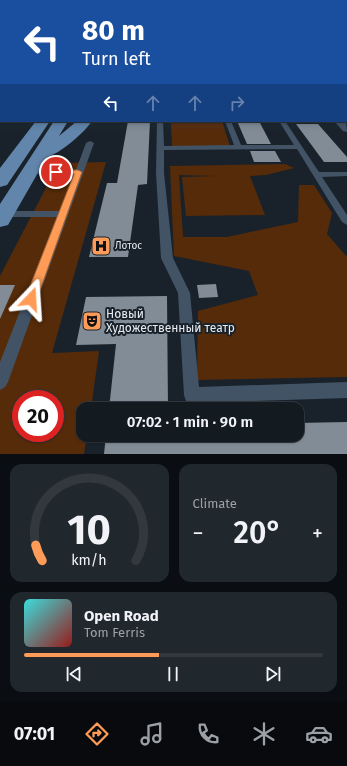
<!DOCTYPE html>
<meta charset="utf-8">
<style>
:root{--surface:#131a20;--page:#20272d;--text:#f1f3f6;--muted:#9da1a5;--line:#32383e;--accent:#fe9c57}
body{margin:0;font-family:"Fira Sans",sans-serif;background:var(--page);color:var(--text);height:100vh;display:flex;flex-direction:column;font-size:15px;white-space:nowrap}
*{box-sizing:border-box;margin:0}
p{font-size:13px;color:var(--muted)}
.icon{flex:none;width:22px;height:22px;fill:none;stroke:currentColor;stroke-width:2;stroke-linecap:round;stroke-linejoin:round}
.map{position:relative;height:454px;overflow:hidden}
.drawer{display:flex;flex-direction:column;gap:10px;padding:10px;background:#0a0e12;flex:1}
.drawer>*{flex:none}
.top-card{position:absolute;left:0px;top:0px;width:347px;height:122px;box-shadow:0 1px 3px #0004,0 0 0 1px var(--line);background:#1a4fa0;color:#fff;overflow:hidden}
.speed{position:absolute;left:12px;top:390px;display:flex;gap:8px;font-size:20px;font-weight:700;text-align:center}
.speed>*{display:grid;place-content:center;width:52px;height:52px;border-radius:50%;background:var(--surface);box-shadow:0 1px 3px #0004,0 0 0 1px var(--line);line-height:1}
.speed .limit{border:6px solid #d22;background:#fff;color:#111}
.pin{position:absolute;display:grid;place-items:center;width:34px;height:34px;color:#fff;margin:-17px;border:2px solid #fff;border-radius:50%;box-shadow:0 1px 4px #0007}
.me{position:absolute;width:44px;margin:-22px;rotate:20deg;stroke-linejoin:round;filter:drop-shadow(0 0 3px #0008)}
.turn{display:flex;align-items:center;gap:14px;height:84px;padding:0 16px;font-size:18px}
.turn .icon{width:52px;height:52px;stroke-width:2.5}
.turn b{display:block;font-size:28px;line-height:34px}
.lanes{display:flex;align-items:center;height:38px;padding:0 16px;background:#0003;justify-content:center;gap:20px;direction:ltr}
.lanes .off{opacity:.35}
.big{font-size:30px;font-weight:600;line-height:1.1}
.drawer .tile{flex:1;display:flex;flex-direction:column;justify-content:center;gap:6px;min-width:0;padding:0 14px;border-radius:12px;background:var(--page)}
.drawer .dial{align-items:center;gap:0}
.dial svg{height:104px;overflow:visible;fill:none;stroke:var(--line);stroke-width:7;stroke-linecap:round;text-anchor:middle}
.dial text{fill:var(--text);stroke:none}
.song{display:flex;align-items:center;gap:12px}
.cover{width:48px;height:48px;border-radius:6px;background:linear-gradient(135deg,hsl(180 70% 55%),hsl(0 70% 35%))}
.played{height:4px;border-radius:2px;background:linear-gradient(90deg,var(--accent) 45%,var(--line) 45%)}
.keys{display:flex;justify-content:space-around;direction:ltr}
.heat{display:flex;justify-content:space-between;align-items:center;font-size:22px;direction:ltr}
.drawer .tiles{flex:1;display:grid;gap:10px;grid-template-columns:1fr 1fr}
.tile:last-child{grid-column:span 2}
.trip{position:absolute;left:76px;top:402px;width:228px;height:40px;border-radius:12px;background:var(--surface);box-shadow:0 1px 3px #0004,0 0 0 1px var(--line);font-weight:600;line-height:40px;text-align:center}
.dock{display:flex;height:64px;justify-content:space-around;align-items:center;background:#080a0d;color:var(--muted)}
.dock .icon{width:28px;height:28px}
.dock .current{color:var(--accent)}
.dock b{font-size:18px;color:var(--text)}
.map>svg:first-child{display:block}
</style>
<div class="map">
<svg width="347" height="454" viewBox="0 0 347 454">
<rect width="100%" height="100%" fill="#19222a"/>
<!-- green -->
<g fill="#562b09" fill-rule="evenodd">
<polygon points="171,121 222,121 230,146 172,146"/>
<path d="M106,162l-54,191 47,-2 -8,58h-8v26h4l-3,19h-84v-178l59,-113zM21,399h34v34h-34z"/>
<polygon points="285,164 294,168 266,175 250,176 265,215 186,216 182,177 216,176 179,175 183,237 227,237 298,222 299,185 314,185 332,213 327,234 347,257 347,377 197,380 198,311 258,295 249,271 174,256 170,166"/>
</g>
<!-- building -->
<g fill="#818c97">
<polygon points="128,121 150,121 147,184 138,185 128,257 89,257 107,183 117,183"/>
<polygon points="237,121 259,121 271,144 247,144"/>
<polygon points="296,124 318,124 347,157 347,162 324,162"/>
<polygon points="250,151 275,151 281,162 254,162"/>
<polygon points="216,284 218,297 199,298 197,285"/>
<polygon points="0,285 15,285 0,319"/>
<polygon points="167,296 168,409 109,409 116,344 76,345 86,297"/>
<polygon points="347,422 347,454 104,454 106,435 297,435 297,423"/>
</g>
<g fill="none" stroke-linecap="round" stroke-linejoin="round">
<!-- lane -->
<g fill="#425366" fill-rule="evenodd">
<rect x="0" y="78" width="1" height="2"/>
<rect x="346" y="83" width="1" height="2"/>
<polygon points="1,86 1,90 0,91 0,87"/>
<rect x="0" y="110" width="1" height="4"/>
<rect x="346" y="111" width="1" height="4"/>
<polygon points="157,121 163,121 164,146 234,145 225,121 231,121 241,145 294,145 279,121 285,121 319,172 347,172 347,176 322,177 347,215 347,225 342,222 297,149 164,150 164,173 173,258 190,293 199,387 347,382 347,398 192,403 186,401 184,395 178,293 161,258 156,173"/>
<polygon points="90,141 94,143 8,382 5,387 0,390 0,362 57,217 4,217 1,216 0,213 4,211 60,211 74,174 29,174 25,172 29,170 76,170 86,143"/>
</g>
<!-- street -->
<polygon fill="#425366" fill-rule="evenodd" points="346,120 347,132 343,131 334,121"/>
<!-- primary -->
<g fill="#6185ab" fill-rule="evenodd">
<polygon points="36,121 50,121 7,185 0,187 0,168"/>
<path d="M54,121h14l-9,15 18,-15h15c-8,12 -31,32 -45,36l-39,68 -8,2v-23z"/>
</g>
</g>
<!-- sky -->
<linearGradient id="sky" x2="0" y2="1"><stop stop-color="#0e1317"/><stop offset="0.52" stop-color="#384455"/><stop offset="1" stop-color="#384455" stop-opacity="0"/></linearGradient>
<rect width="347" height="132" fill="url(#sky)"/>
<!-- route -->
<polygon fill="#fe9c57" stroke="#a56539" points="53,170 78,170 82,172 37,299 35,302 31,303 27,302 25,299 74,174 56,174 52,172"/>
<!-- icons -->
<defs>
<symbol id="hospital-square" viewBox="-11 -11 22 22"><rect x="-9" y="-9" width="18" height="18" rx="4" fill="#fe9c57" stroke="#19222a"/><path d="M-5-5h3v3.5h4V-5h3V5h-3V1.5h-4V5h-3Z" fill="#111"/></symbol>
<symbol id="theatre-square" viewBox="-11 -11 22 22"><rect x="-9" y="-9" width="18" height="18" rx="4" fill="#fe9c57" stroke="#19222a"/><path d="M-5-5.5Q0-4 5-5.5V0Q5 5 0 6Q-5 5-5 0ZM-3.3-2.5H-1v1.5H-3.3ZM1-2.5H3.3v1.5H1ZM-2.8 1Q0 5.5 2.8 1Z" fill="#111"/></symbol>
</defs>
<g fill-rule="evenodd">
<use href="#hospital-square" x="90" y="235" width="22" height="22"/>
<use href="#theatre-square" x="81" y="310" width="22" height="22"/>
</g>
<g text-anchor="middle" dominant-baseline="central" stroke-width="4" stroke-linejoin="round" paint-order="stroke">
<!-- poi labels -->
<g font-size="10" fill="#e7ecf2" stroke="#19222a" text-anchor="start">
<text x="115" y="246">Лотос</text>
</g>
<!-- near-poi labels -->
<g font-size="12" fill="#e7ecf2" stroke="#19222a" text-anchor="start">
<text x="106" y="314">Новый<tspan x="106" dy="14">Художественный театр</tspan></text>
</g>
</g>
</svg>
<div class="speed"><div class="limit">20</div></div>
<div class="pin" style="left:56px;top:172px;background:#d93025"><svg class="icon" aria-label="arrive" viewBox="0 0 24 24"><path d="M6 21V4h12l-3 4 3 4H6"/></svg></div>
<svg class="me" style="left:31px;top:299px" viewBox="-20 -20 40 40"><path d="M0-17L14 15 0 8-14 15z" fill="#fe9c57" stroke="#fff" stroke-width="4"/></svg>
<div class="trip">07:02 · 1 min · 90 m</div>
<div class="top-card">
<div class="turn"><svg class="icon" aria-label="left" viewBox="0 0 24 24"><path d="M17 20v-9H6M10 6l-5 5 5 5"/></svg><div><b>80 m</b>Turn left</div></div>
<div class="lanes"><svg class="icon" aria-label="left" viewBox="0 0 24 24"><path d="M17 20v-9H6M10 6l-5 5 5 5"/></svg><svg class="icon off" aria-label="ahead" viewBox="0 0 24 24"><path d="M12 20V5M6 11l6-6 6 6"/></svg><svg class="icon off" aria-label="ahead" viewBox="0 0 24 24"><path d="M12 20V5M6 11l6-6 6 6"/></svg><svg class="icon off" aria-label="right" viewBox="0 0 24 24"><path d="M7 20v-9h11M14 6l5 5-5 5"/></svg></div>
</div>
</div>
<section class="drawer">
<div class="tiles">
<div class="tile dial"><svg viewBox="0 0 100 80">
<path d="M14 69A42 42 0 1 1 86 69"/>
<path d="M14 69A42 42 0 0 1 9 57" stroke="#fe9c57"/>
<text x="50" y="56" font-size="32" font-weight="700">10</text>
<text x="50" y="72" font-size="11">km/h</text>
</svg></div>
<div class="tile"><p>Climate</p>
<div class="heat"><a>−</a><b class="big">20°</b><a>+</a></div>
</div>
<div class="tile">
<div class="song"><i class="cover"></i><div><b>Open Road</b><p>Tom Ferris</p></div></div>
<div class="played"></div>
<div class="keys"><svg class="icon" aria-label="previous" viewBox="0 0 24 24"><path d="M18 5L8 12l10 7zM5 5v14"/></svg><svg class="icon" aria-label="pause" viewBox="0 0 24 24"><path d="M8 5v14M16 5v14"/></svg><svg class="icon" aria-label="next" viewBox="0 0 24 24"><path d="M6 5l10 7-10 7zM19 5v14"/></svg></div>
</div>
</div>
</section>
<nav class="dock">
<b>07:01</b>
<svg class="icon current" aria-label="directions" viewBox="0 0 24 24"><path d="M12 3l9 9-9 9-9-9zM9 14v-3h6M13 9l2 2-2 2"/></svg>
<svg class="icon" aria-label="music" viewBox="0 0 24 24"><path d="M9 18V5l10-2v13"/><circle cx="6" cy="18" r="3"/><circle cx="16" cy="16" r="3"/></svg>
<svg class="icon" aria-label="phone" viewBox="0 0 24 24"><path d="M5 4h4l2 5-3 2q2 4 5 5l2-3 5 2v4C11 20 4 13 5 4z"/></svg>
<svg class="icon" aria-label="climate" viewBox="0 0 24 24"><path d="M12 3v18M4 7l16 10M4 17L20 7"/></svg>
<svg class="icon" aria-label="car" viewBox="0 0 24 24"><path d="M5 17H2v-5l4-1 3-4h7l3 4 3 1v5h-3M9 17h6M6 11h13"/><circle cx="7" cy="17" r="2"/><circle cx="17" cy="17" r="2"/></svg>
</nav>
